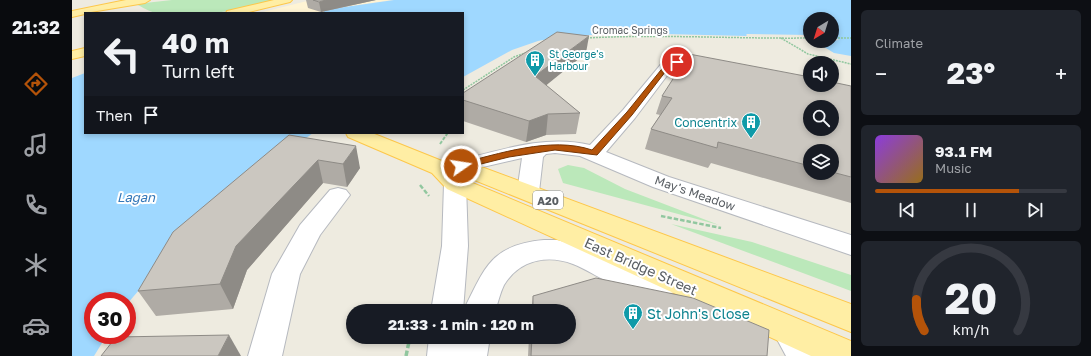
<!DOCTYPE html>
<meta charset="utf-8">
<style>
:root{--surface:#171b24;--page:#20242c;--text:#f1f3f6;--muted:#9ea1a6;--line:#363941;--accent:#b45309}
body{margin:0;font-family:"Golos Text",sans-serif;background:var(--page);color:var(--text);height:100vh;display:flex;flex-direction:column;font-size:15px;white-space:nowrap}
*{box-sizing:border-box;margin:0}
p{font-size:13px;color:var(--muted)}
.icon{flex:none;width:22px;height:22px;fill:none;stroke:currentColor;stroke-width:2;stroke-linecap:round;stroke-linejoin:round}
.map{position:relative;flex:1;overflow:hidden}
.details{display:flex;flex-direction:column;gap:10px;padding:10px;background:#0d0f14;width:240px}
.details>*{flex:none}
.top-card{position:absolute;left:12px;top:12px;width:380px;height:122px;border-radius:0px;box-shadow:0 2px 6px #0003;background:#171b24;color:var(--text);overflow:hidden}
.needle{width:26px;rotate:218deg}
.buttons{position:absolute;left:731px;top:12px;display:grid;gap:8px}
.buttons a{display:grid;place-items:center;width:36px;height:36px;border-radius:50%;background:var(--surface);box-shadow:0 2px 6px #0003;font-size:20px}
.speed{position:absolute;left:12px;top:292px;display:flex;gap:8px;font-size:20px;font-weight:700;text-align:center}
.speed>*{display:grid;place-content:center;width:52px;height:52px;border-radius:50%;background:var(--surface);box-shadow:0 2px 6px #0003;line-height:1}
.speed .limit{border:6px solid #d22;background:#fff;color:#111}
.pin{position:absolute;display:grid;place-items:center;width:34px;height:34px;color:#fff;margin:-17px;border:2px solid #fff;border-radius:50%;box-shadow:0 1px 4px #0007}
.me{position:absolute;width:44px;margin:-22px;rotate:77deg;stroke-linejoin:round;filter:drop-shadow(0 0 3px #0008)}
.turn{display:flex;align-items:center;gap:14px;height:84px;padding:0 12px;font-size:18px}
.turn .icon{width:52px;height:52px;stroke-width:2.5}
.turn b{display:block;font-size:28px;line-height:34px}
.then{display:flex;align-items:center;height:38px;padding:0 12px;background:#0003;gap:8px;font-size:15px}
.big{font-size:30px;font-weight:700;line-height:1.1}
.details .widget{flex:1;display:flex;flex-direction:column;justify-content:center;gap:6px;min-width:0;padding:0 14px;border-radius:6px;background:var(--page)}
.details .dial{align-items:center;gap:0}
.dial svg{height:104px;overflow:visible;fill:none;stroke:var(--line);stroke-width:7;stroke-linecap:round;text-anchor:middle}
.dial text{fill:var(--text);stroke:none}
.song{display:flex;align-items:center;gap:12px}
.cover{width:48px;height:48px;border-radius:6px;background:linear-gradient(135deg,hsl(270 70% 55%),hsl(40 70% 35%))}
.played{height:4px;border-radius:2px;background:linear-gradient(90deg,var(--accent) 75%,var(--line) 75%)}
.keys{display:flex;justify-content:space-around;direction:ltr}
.heat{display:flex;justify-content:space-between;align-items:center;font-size:22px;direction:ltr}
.trip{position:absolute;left:274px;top:304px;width:230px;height:40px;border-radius:20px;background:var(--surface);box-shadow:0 2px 6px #0003;font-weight:700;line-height:40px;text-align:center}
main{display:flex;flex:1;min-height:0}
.tabs{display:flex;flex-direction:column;width:72px;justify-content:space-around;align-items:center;background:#090b0e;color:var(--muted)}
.tabs .icon{width:28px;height:28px}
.tabs .active{color:var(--accent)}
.tabs b{font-size:18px;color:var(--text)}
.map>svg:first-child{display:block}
</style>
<main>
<nav class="tabs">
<b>21:32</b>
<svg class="icon active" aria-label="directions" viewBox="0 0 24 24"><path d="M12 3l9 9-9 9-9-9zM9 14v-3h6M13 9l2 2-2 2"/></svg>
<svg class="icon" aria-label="music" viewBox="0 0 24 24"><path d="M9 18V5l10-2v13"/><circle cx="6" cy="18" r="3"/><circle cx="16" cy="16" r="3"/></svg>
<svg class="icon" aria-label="phone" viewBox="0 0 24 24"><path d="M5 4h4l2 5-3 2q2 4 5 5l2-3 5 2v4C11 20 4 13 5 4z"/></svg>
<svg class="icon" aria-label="climate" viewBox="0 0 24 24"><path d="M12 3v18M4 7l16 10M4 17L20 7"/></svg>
<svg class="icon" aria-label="car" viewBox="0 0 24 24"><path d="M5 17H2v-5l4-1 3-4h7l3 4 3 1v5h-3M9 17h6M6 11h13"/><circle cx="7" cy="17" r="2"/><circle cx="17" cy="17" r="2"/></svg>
</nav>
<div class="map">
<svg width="779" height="356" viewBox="0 0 779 356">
<rect width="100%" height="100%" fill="#eeebe0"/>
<!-- commercial -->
<polygon fill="#fff4d4" points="239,0 319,0 251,10 244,13 187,13"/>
<!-- green -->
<g fill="#bbe8ba">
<path d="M100,0h100c-25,13 -87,16 -116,13 -6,-1 -14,-6 -20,-9z"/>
<polygon points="496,165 512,168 553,189 647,225 491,183 486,169"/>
<polygon points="599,224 680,242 779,275 779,291"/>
</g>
<!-- water -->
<g fill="#9fd8ff">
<polygon points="322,0 779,0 779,56 762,53 744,42 767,40 760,36 760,19 738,19 738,35 675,34 674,35 675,36 551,33 488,37 466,41 440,50 391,77 391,13 247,13 252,12 252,10"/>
<polygon points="13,73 13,133 241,133 133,214 55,304 55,301 21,301 21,335 35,335 22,356 0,356 0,78"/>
</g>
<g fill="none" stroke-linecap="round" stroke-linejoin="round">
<defs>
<g id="minor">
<path d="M605,58l41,8 2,3 -2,3 -5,1 -35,-7 -6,3 -37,49 -29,34 63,25 182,58v20l-198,-68 -73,-31 -25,-3 -9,1 -3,3 -4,35 -3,5 -8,2 -8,-2 -3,-5 5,-34 -61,14 -7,-2 -4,-4 4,-4c43,-11 91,-28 136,-17l33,-35 39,-47z"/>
<polygon points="383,177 391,179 394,184 396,246 391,311 359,311 370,246 372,184 375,179"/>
<polygon points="266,188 274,190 278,195 248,235 228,274 210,356 176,356 200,274 228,225 258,190"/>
<path d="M472,240h13l26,7 44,18 46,5 10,4 5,8 -5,8c-23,8 -52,1 -74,-8 -12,-5 -23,-13 -36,-18 -26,-10 -54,-4 -69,21 -4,8 -6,18 -9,26h-32c22,-43 27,-66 81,-71z"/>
<polygon points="716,316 727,320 745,345 750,356 714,356 700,330 705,320"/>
<polygon points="357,337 418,337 415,356 355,356"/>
</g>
<g id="major">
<polygon points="54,0 78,0 73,3 13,13 13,14 0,17 0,11"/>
<polygon points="202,0 220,0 218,2 173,13 154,13 155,11"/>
<polygon points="13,48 13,56 0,59 0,51"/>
<polygon points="274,133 300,133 370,161 389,160 396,162 779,304 779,332 385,173 391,179 779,341 779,356 739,356 375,189 360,173 276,137"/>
</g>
</defs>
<!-- minor casing -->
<use href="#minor" stroke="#b6b9bf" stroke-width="2"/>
<!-- major casing -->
<use href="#major" stroke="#fdc74a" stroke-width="2"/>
<!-- path-far3 -->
<g stroke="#91c79f" stroke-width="1.5" stroke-dasharray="2 1" stroke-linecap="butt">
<path d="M515,38c74,-4 149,1 223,0"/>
<polyline points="709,38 736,54 779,64"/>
<polyline points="760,38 779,38"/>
<polyline points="391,90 442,57 456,52"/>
</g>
<!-- path-far2 -->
<polyline stroke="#91c79f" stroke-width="2" stroke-dasharray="3.5 1.5" stroke-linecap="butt" points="368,144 375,134 374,133"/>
<!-- path-far1 -->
<g stroke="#91c79f" stroke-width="2.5" stroke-dasharray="4.5 2" stroke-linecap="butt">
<polyline points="348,185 357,196"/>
<polyline points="589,216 649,228"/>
</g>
<!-- path -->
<polyline stroke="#91c79f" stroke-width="3.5" stroke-dasharray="5.5 2.5" stroke-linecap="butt" points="334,356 338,337"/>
<!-- minor -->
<use href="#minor" fill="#fff" fill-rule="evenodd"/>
<!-- major -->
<use href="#major" fill="#ffeea4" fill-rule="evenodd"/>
</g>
<!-- wall -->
<g fill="#afaba5" fill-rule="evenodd">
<polygon points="234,0 304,0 249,12 236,8"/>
<polygon points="514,53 473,85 508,113 504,134 474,135 454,142 391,121 391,93"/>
<path d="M779,86v117l-140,-40 -3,5 -63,-19 6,-20 9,-14 -4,-1 6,-18zM738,151h22v22h-22z"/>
<polygon points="217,135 288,168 275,187 251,183 175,270 161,309 84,316 66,291"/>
<polygon points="461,296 695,356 456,356 457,337 497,337 497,311 459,311"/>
</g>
<!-- shaded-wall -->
<g fill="#8e8b86">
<polygon points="254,0 304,0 249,12 247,2"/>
<polygon points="517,36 514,53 461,96 463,76"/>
<polygon points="476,114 474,135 454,142 457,121"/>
<polygon points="284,146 288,168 275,187 271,164"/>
<polygon points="246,160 251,183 175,270 161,309 148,284 164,246"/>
<polygon points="157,335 169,356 146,356"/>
</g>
<!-- building -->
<g fill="#cbc7c0" stroke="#8e8b86" fill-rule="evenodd">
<polygon points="241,0 254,0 247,2"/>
<polygon points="485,32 517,36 463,76 508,113 476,114 457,121 391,100 391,93"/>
<path d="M617,54l121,23v8h22v-3l19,4v91l-19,-5v-21h-22v15l-92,-24 -1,6 -66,-19 21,-31 -10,-2zM738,107h22v22h-22z"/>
<polygon points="217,135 284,146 271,164 246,160 164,246 148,284 66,291 101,232"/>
<polygon points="524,278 621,298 697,330 695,356 459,356 460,337 497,337 497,311 461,311 461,296"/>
<polygon points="157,335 146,356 29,356 44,337"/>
</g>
<!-- route -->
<path fill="#b45309" stroke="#753606" d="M605,61l3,1 -1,2 -10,3 -37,48 -35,40 -42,-5 -46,7 -48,12 -5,-3 2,-2c40,-10 93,-28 134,-14l35,-38 38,-47z"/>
<!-- icons -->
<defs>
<symbol id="building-pin" viewBox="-11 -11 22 30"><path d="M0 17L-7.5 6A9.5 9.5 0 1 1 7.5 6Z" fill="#0f9aa8" stroke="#fff"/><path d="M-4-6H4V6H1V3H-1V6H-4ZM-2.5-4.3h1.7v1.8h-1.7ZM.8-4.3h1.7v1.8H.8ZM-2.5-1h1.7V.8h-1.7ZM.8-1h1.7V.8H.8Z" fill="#fff"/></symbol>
</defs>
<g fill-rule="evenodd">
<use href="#building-pin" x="452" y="49" width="22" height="30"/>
<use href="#building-pin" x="668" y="111" width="22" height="30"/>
<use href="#building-pin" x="550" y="302" width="22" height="30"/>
</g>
<g text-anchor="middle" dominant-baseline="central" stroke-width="4" stroke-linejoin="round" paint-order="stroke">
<!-- far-street labels -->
<g font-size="10" fill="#595e63" stroke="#fff">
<text x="558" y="30">Cromac Springs</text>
</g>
<!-- far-culture labels -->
<g font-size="10" fill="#0d838f" stroke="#fff" text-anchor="start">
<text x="477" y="54">St George's<tspan x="477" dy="12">Harbour</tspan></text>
</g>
<!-- shield labels -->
<rect fill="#fff" stroke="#8b8e92" stroke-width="1" x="461" y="191" width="30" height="18" rx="3"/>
<g font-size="11" font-weight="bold" fill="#595e63">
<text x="476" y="200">A20</text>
</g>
<!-- culture labels -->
<g font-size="12" fill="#0d838f" stroke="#fff" text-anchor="end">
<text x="665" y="122">Concentrix</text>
</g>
<!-- street labels -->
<g font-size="12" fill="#595e63" stroke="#fff">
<text transform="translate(623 193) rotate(19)">May's Meadow</text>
</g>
<!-- water labels -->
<g font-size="13" font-style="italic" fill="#3478b9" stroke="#fff">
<text x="64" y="197">Lagan</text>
</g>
<!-- near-street labels -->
<g font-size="14" fill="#595e63" stroke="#fff">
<text transform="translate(569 266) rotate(24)">East Bridge Street</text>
</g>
<!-- near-culture labels -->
<g font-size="14" fill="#0d838f" stroke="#fff" text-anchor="start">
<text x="575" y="313">St John's Close</text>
</g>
</g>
</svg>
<div class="buttons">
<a><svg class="needle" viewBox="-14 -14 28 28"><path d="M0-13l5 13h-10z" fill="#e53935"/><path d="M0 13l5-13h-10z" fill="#9ea1a6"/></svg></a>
<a><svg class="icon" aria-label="sound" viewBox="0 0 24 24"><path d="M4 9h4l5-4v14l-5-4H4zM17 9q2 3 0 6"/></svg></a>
<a><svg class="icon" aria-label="search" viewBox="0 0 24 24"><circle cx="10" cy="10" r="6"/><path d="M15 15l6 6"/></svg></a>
<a><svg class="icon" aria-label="layers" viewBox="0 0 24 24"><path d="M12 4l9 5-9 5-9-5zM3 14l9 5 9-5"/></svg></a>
</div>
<div class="speed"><div class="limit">30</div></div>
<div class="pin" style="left:605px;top:62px;background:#d93025"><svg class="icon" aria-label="arrive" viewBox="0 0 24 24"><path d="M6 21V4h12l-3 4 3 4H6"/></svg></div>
<svg class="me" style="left:389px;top:166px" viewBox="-20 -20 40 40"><circle r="17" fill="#b45309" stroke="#fff" stroke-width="3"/><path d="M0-11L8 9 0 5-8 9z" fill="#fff"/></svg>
<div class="trip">21:33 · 1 min · 120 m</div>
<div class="top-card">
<div class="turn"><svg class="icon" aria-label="left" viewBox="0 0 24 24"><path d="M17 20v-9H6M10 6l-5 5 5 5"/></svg><div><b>40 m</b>Turn left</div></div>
<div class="then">Then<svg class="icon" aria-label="arrive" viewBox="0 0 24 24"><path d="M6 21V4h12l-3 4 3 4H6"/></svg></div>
</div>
</div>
<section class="details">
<div class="widget"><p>Climate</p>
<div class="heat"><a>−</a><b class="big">23°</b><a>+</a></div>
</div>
<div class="widget">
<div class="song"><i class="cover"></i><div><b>93.1 FM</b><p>Music</p></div></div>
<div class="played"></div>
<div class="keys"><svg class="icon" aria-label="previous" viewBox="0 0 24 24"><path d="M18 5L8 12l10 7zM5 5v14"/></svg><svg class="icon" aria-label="pause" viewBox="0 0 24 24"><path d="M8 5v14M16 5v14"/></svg><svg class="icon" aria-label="next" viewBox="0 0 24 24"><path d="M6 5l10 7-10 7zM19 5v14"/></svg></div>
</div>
<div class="widget dial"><svg viewBox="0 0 100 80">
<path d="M14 69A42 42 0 1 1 86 69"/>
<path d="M14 69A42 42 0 0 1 8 45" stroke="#b45309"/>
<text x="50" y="56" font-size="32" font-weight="700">20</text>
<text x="50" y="72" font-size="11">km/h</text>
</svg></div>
</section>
</main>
